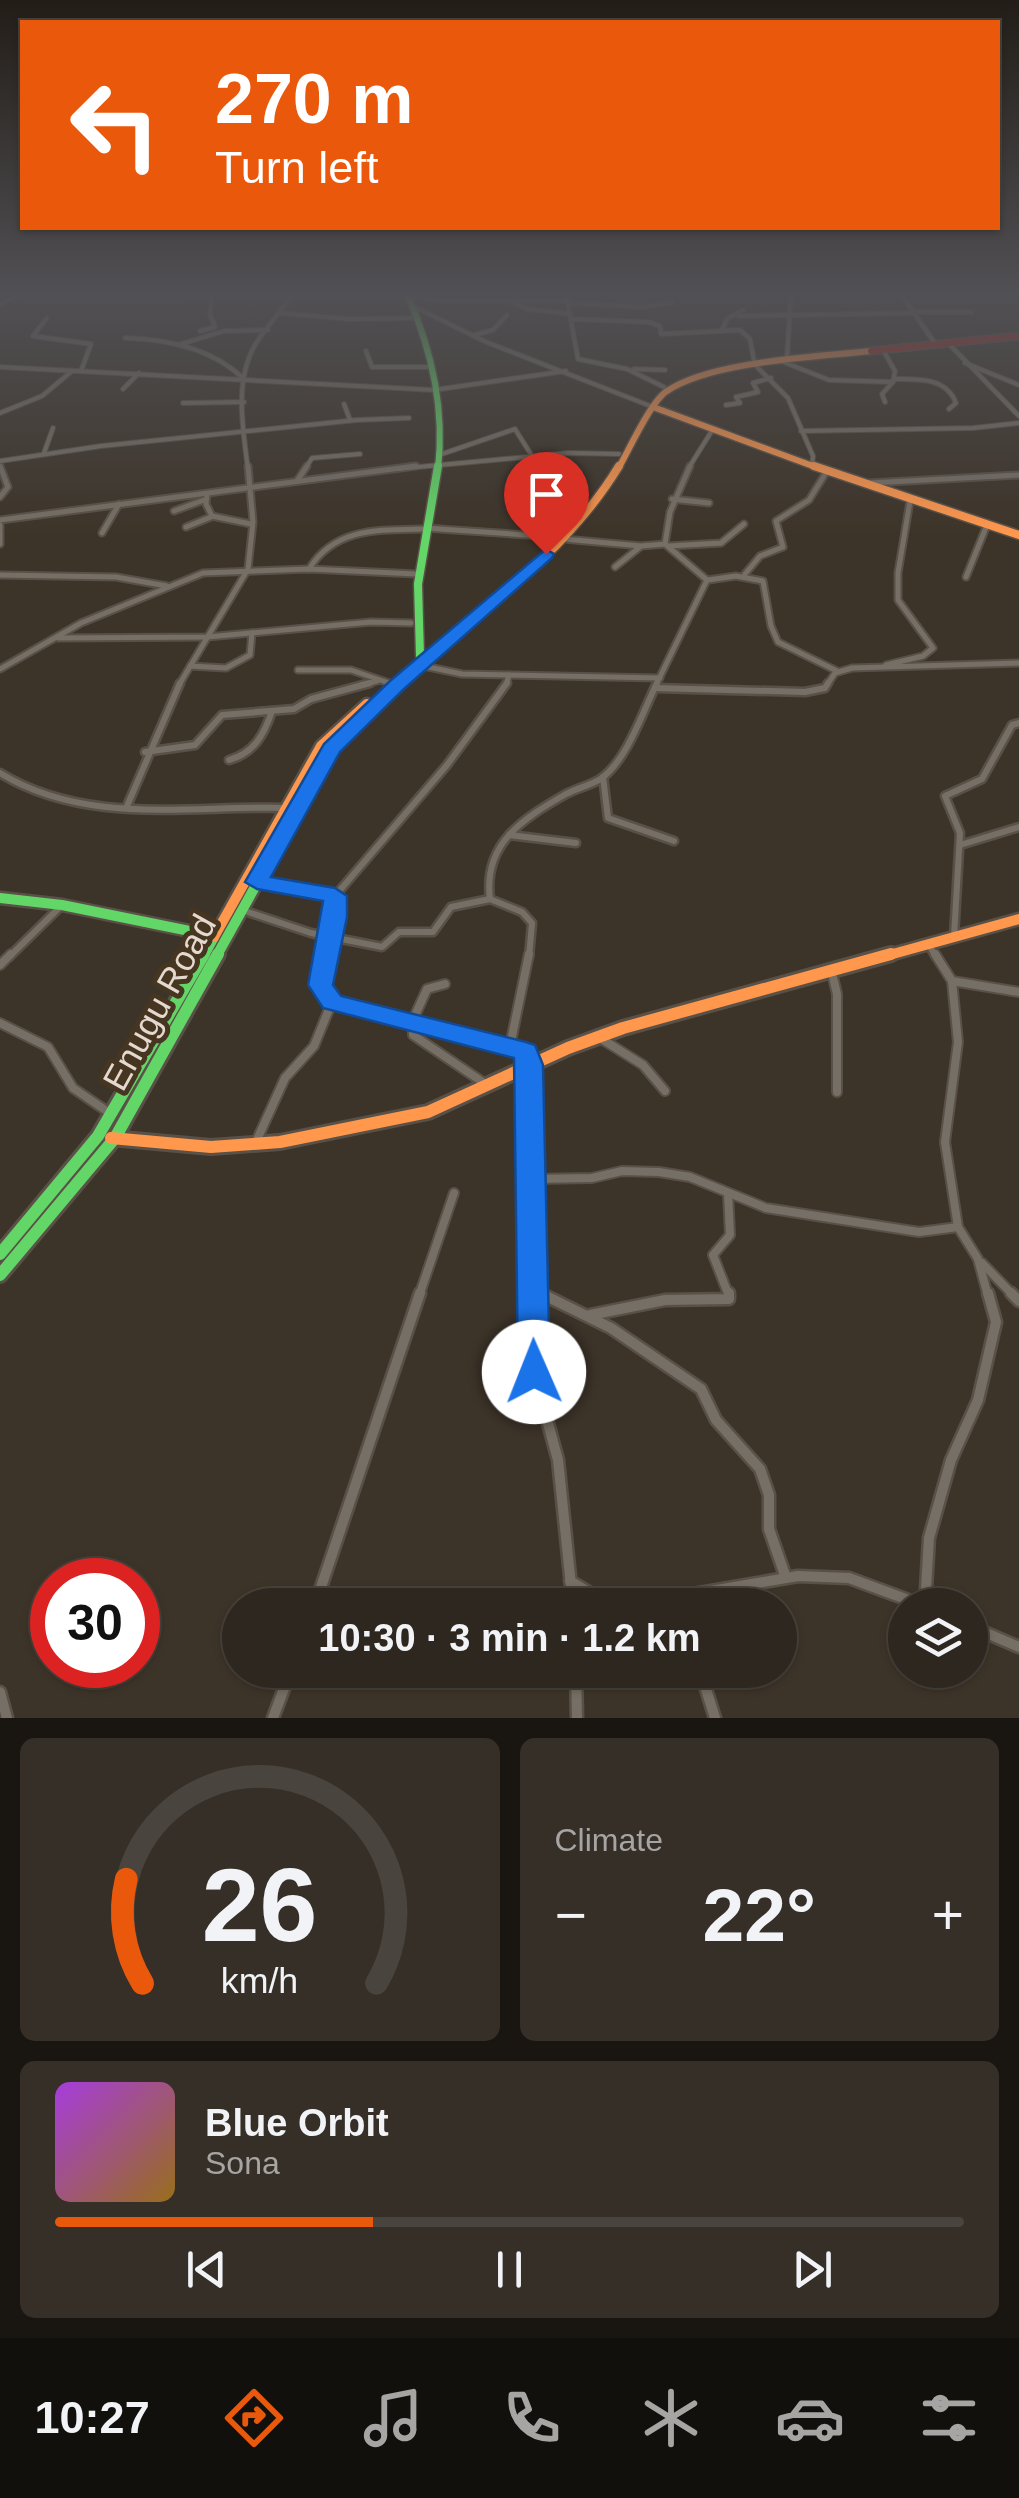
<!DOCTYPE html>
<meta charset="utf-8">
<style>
:root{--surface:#2e271f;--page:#362f28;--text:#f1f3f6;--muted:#a7a5a4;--line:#49443d;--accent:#ea580c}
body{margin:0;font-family:Arial,sans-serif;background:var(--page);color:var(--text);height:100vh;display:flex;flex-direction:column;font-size:38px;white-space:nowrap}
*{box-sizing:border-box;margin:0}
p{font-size:32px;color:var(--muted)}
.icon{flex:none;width:55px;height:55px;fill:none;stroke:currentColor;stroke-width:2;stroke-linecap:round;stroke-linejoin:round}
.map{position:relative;height:1718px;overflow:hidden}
.sheet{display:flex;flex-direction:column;gap:20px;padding:20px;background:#191511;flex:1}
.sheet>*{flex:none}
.hud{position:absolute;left:20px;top:20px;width:980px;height:210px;border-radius:0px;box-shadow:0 2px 8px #0004,0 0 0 2px var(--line);background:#ea580c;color:#fff;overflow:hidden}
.buttons{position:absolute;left:888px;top:1588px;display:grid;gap:20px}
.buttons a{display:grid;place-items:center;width:100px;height:100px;border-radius:50%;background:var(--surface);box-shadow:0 2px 8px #0004,0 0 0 2px var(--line);font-size:50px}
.speed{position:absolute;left:30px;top:1558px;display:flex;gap:20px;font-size:50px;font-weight:700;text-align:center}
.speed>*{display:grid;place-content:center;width:130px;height:130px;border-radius:50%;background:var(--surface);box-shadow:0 2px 8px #0004,0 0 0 2px var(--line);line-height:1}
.speed .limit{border:15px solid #d22;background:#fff;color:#111}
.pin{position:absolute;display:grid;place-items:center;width:85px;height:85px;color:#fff;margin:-102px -42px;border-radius:50% 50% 50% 0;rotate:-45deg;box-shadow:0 0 10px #0007}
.pin .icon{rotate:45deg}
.me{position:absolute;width:110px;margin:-55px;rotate:359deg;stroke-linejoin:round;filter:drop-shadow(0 0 8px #0008)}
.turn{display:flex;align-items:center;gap:35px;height:210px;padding:0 30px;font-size:45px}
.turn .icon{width:130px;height:130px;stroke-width:2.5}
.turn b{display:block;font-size:70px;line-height:85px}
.big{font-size:75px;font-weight:800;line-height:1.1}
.sheet .card{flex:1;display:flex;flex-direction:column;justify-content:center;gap:15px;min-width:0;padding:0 35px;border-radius:15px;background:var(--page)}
.sheet .dial{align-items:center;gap:0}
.dial svg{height:260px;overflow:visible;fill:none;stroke:var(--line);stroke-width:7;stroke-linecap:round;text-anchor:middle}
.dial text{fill:var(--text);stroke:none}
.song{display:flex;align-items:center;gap:30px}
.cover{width:120px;height:120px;border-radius:15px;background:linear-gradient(135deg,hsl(280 70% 55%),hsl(40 70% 35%))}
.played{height:10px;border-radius:5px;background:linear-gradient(90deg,var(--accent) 35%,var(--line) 35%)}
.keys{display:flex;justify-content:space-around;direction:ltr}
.heat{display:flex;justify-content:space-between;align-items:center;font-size:55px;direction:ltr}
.sheet .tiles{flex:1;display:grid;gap:20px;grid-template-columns:1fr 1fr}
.card:last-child{grid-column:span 2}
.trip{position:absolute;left:222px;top:1588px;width:575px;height:100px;border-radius:50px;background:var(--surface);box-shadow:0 2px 8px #0004,0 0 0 2px var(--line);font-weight:800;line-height:100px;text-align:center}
.tab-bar{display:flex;height:160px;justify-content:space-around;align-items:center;background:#12100c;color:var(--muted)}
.tab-bar .icon{width:70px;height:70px}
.tab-bar .on{color:var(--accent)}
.tab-bar b{font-size:45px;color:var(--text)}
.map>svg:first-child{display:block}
</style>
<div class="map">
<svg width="1019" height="1718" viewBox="0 0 1019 1718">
<rect width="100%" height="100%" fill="#3d3429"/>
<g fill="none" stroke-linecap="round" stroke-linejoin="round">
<defs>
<g id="street-far4">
<polyline points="190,294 290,298 394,294"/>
<polyline points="566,294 578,359 627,369 664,387"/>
<polyline points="901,294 934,342"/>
<polyline points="408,295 444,301 570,301"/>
<polyline points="514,303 528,309 571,314"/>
<polyline points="571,303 643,307 672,302"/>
<polyline points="0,304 21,294"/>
<polyline points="415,307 486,342 653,407"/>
<polyline points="916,312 971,312"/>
<polyline points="280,313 349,319 419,318"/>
<polyline points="739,316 916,313"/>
<polyline points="47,318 33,336 91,344 81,371"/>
<polyline points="572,319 649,322 660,326 661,334 740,330 750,339 754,361"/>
<polyline points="722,330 727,319 743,310"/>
<polyline points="200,331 215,327 210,314 212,295"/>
<polyline points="474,335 493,330 507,315"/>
<path d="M125,338c43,1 86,10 118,40"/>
<polyline points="948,343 1019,416"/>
<polyline points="181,344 224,331 268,330"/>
<polyline points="366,351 372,367 430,367"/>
<polyline points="787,357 791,294"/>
<polyline points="781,361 829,380 893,382 895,371 883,350"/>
<polyline points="965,363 1019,385"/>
<polyline points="755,365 788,398 813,456 812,465"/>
<polyline points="0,367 434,390 566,371"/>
<polyline points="634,369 665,370"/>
<path d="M894,379c24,0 52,-2 62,24l-7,6"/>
<polyline points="123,389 139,373"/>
<polyline points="885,402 882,394 893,382"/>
<polyline points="183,403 244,402"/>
<polyline points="344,404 350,420"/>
<polyline points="726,405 740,403 736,397 758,392 753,383 771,378"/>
<polyline points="0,413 42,396 72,371"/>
<polyline points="801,431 973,428 1019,423"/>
<polyline points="44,453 53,428"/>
<polyline points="439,455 515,429 532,456"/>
<polyline points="0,461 101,446 357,420 409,418"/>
<path d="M248,469c-5,-39 -14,-88 7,-124 11,-18 26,-33 37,-51"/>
<polyline points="305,469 312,458 360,454"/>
<polyline points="396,469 569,453 619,454"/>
<polyline points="688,469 713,429"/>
</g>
<g id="street-far3">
<polyline points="297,481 307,466"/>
<polyline points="869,483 1019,475"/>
<polyline points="207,494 206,504 212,516 251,524"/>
<polyline points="0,497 8,487 0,466"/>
<polyline points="672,499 709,503"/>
<polyline points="174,511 204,500"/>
<polyline points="0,520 416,466"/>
<polyline points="0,525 0,544"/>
<polyline points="186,527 211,517"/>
<polyline points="425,528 556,537"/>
<polyline points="102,533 119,504"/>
<polyline points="564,539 641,546 665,544"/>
<polyline points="669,546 721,543 744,524"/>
<polyline points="615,567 640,547"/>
<path d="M309,569c26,-42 70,-39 115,-40"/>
<polyline points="745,574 760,556 783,547 776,521 809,500 827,471"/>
<polyline points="0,575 116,577 167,586"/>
<polyline points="966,577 987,525"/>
<polyline points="708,580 736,576 763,581 771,626 778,642 837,671"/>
<polyline points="58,638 207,637 371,622 411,623"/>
<polyline points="419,665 462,674 660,678"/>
<polyline points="886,665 923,656 933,648 898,600 898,573 910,501"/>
<polyline points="190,666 226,668 250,655 252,633"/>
<polyline points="0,669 81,623 203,573 309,569 417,574"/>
<polyline points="298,670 351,670 389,683"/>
<polyline points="179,685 248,569 253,522 248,466"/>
<polyline points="361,685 377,681"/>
<polyline points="506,685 509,675"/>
<polyline points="656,685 707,580 665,544 670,512 690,466"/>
<polyline points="827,685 835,673 852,668 1019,663"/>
</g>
<g id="street-far2">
<polyline points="655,688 805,692 825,688 828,683"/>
<polyline points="145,752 195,745 222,715 294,709 311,699 370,683"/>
<path d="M229,760c25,-7 35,-25 43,-49"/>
<path d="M0,773c86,53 191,32 287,35"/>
<polyline points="603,777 608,818 674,841"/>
<polyline points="127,806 180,683"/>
<polyline points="509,835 576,843"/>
<polyline points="960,845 1019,827"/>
<polyline points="258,882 335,896"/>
<polyline points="242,910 311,933 382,947 399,932 433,932 451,907 490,899"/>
<polyline points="954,937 960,833 945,796 982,779 1012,725 1019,723"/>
<polyline points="929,945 936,957"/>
<polyline points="9,957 60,907"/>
<polyline points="326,957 335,896 447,765 507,683"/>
<path d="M529,957l3,-34 -10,-11 -32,-13c-7,-55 32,-80 76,-105 11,-6 26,-9 36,-16 26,-20 41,-67 55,-95"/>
</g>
<g id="street-far1">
<polyline points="327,954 320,985 332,1002 510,1046"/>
<polyline points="935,954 952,981 958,1042 945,1142 958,1227 978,1259 988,1296"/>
<polyline points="0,965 11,954"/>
<polyline points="832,973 837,994 837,1092"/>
<polyline points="952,981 1019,992"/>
<polyline points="445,984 427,989 413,1020 413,1035 487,1085"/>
<polyline points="0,1023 48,1047 73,1088 111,1114"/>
<polyline points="600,1038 643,1065 665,1091"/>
<polyline points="529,1065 524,1049 510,1046 529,954"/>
<polyline points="255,1144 285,1078 314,1046 332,1002"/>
<polyline points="728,1193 730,1235 713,1255 729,1296"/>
<polyline points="982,1263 1014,1296"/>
<polyline points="533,1291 548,1296"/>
<polyline points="419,1296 454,1193"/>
<polyline points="533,1296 531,1179 592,1178 622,1171 659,1172 690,1177 766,1208 919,1232 958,1227"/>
</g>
<g id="street">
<polyline points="533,1293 534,1372 558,1460 573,1605"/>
<polyline points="540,1293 611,1328 701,1389 716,1420 760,1469 769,1495 769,1529 786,1578"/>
<polyline points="1011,1293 1019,1301"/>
<polyline points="590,1315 665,1300 729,1299 729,1293"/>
<polyline points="570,1581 602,1600"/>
<polyline points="315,1605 420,1293"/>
<polyline points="594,1605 603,1600 682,1596 798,1576 849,1578 922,1605"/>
<polyline points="925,1605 929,1538 951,1460 978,1400 996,1322 988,1293"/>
<polyline points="970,1626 1019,1647"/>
<polyline points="576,1670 577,1718"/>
<polyline points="700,1670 715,1718"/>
<polyline points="0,1692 7,1718"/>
<polyline points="273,1718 291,1670"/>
</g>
<path id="fast-far3" d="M407,294c25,56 38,113 31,175"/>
<polyline id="fast-far2" points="427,659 420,656 418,584 438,466"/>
<g id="fast-far1">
<polyline points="0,898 62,905 214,936"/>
<polyline points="203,957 214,937"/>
<polyline points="216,957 275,851"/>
</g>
<g id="fast">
<polyline points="0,1254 98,1136 204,954"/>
<polyline points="0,1275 115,1138 218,954"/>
</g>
<g id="slow-far3">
<polyline points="653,407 821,469"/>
<path d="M618,469c11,-19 33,-68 49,-78 45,-30 150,-34 204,-40"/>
</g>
<g id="slow-far2">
<polyline points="814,466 1019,535"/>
<path d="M397,685c76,-67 169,-131 222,-219"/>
</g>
<g id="slow-far1">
<polyline points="275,851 332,749 399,683"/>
<polyline points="214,937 321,746 367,704"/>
<polyline points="882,957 1019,919"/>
</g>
<g id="slow">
<polyline points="530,1065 531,1179"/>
<polyline points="111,1138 211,1147 280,1142 428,1112 568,1048 623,1028 891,954"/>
</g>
<polyline id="jam" points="871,351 1019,336"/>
</defs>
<!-- street-far4 casing -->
<use href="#street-far4" stroke="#595147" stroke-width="6"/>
<!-- street-far3 casing -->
<use href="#street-far3" stroke="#595147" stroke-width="9"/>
<!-- street-far2 casing -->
<use href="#street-far2" stroke="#595147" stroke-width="11"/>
<!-- street-far1 casing -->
<use href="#street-far1" stroke="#595147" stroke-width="12"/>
<!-- street casing -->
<use href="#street" stroke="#595147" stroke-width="15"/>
<!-- fast-far3 casing -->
<use href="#fast-far3" stroke="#595147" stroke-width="9"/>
<!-- fast-far2 casing -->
<use href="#fast-far2" stroke="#595147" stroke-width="11"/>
<!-- fast-far1 casing -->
<use href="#fast-far1" stroke="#595147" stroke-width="15"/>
<!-- fast casing -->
<use href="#fast" stroke="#595147" stroke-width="18"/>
<!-- slow-far3 casing -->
<use href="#slow-far3" stroke="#595147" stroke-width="9"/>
<!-- slow-far2 casing -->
<use href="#slow-far2" stroke="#595147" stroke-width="11"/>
<!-- slow-far1 casing -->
<use href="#slow-far1" stroke="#595147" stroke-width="15"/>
<!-- slow casing -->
<use href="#slow" stroke="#595147" stroke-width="18"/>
<!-- jam casing -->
<use href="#jam" stroke="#595147" stroke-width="9"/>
<!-- street-far4 -->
<use href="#street-far4" stroke="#766f65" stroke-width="4"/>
<!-- street-far3 -->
<use href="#street-far3" stroke="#766f65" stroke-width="5"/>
<!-- street-far2 -->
<use href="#street-far2" stroke="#766f65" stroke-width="6"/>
<!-- street-far1 -->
<use href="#street-far1" stroke="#766f65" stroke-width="8"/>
<!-- street -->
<use href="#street" stroke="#766f65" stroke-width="10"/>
<!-- fast-far3 -->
<use href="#fast-far3" stroke="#63d668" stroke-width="6"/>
<!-- fast-far2 -->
<use href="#fast-far2" stroke="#63d668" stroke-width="8"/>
<!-- fast-far1 -->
<use href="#fast-far1" stroke="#63d668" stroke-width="10"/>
<!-- fast -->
<use href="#fast" stroke="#63d668" stroke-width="12"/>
<!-- slow-far3 -->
<use href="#slow-far3" stroke="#ff974d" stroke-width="6"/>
<!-- slow-far2 -->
<use href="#slow-far2" stroke="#ff974d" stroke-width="8"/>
<!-- slow-far1 -->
<use href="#slow-far1" stroke="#ff974d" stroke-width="10"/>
<!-- slow -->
<use href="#slow" stroke="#ff974d" stroke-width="12"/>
<!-- jam -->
<use href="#jam" stroke="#b3261e" stroke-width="6"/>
</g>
<!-- sky -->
<linearGradient id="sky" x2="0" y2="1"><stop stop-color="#221d17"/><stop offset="0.55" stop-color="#515054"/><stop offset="1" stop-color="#515054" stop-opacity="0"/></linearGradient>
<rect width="1019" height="534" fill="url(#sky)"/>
<!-- route -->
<polygon fill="#1a73e8" stroke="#114b97" stroke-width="2.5" points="546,549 554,554 552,558 404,689 340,752 271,877 335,888 347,896 347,917 333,985 341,996 526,1042 535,1045 543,1065 550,1372 545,1382 534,1386 523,1382 518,1372 514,1058 323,1008 308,985 323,901 257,889 245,882 324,744 390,681"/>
<g text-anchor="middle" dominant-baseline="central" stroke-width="10" stroke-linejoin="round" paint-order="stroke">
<!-- street labels -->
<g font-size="35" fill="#e4d9ce" stroke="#453521">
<text transform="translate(159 1002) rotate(-61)">Enugu Road</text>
</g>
</g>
</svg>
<div class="buttons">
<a><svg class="icon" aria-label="layers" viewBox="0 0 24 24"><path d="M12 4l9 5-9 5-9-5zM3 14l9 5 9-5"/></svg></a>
</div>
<div class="speed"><div class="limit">30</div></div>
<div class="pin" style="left:546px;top:554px;background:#d93025"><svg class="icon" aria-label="arrive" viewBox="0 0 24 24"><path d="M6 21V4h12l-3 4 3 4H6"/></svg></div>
<svg class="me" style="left:534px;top:1372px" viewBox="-20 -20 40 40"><circle r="19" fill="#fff"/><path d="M0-13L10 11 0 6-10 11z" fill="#1a73e8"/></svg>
<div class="trip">10:30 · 3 min · 1.2 km</div>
<div class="hud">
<div class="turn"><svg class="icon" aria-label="left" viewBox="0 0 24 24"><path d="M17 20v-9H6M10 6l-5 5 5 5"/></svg><div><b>270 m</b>Turn left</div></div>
</div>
</div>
<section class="sheet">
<div class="tiles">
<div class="card dial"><svg viewBox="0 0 100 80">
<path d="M14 69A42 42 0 1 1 86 69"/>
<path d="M14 69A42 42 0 0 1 9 37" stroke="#ea580c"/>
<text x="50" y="56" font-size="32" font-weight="700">26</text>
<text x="50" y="72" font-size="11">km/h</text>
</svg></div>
<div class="card"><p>Climate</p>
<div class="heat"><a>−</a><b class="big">22°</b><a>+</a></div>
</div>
<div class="card">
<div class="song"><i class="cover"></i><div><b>Blue Orbit</b><p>Sona</p></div></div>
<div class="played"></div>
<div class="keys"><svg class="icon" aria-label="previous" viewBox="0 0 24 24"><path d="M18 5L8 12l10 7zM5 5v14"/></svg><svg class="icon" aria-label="pause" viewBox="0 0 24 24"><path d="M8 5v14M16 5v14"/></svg><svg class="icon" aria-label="next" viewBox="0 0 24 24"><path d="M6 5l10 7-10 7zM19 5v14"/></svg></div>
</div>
</div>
</section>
<nav class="tab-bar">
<b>10:27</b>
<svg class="icon on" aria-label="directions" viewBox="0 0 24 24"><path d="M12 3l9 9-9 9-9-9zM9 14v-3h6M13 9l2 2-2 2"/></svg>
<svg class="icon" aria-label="music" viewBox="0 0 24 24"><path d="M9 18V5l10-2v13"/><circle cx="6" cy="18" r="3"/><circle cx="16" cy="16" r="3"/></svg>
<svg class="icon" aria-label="phone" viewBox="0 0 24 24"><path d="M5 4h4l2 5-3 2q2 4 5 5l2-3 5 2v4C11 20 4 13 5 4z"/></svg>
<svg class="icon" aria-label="climate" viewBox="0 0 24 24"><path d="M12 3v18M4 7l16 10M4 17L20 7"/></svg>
<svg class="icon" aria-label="car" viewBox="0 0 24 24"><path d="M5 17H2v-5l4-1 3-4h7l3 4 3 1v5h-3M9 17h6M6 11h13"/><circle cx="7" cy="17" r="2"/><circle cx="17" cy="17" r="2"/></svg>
<svg class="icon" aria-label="filters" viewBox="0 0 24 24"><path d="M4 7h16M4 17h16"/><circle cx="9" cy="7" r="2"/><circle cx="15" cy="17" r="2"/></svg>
</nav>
